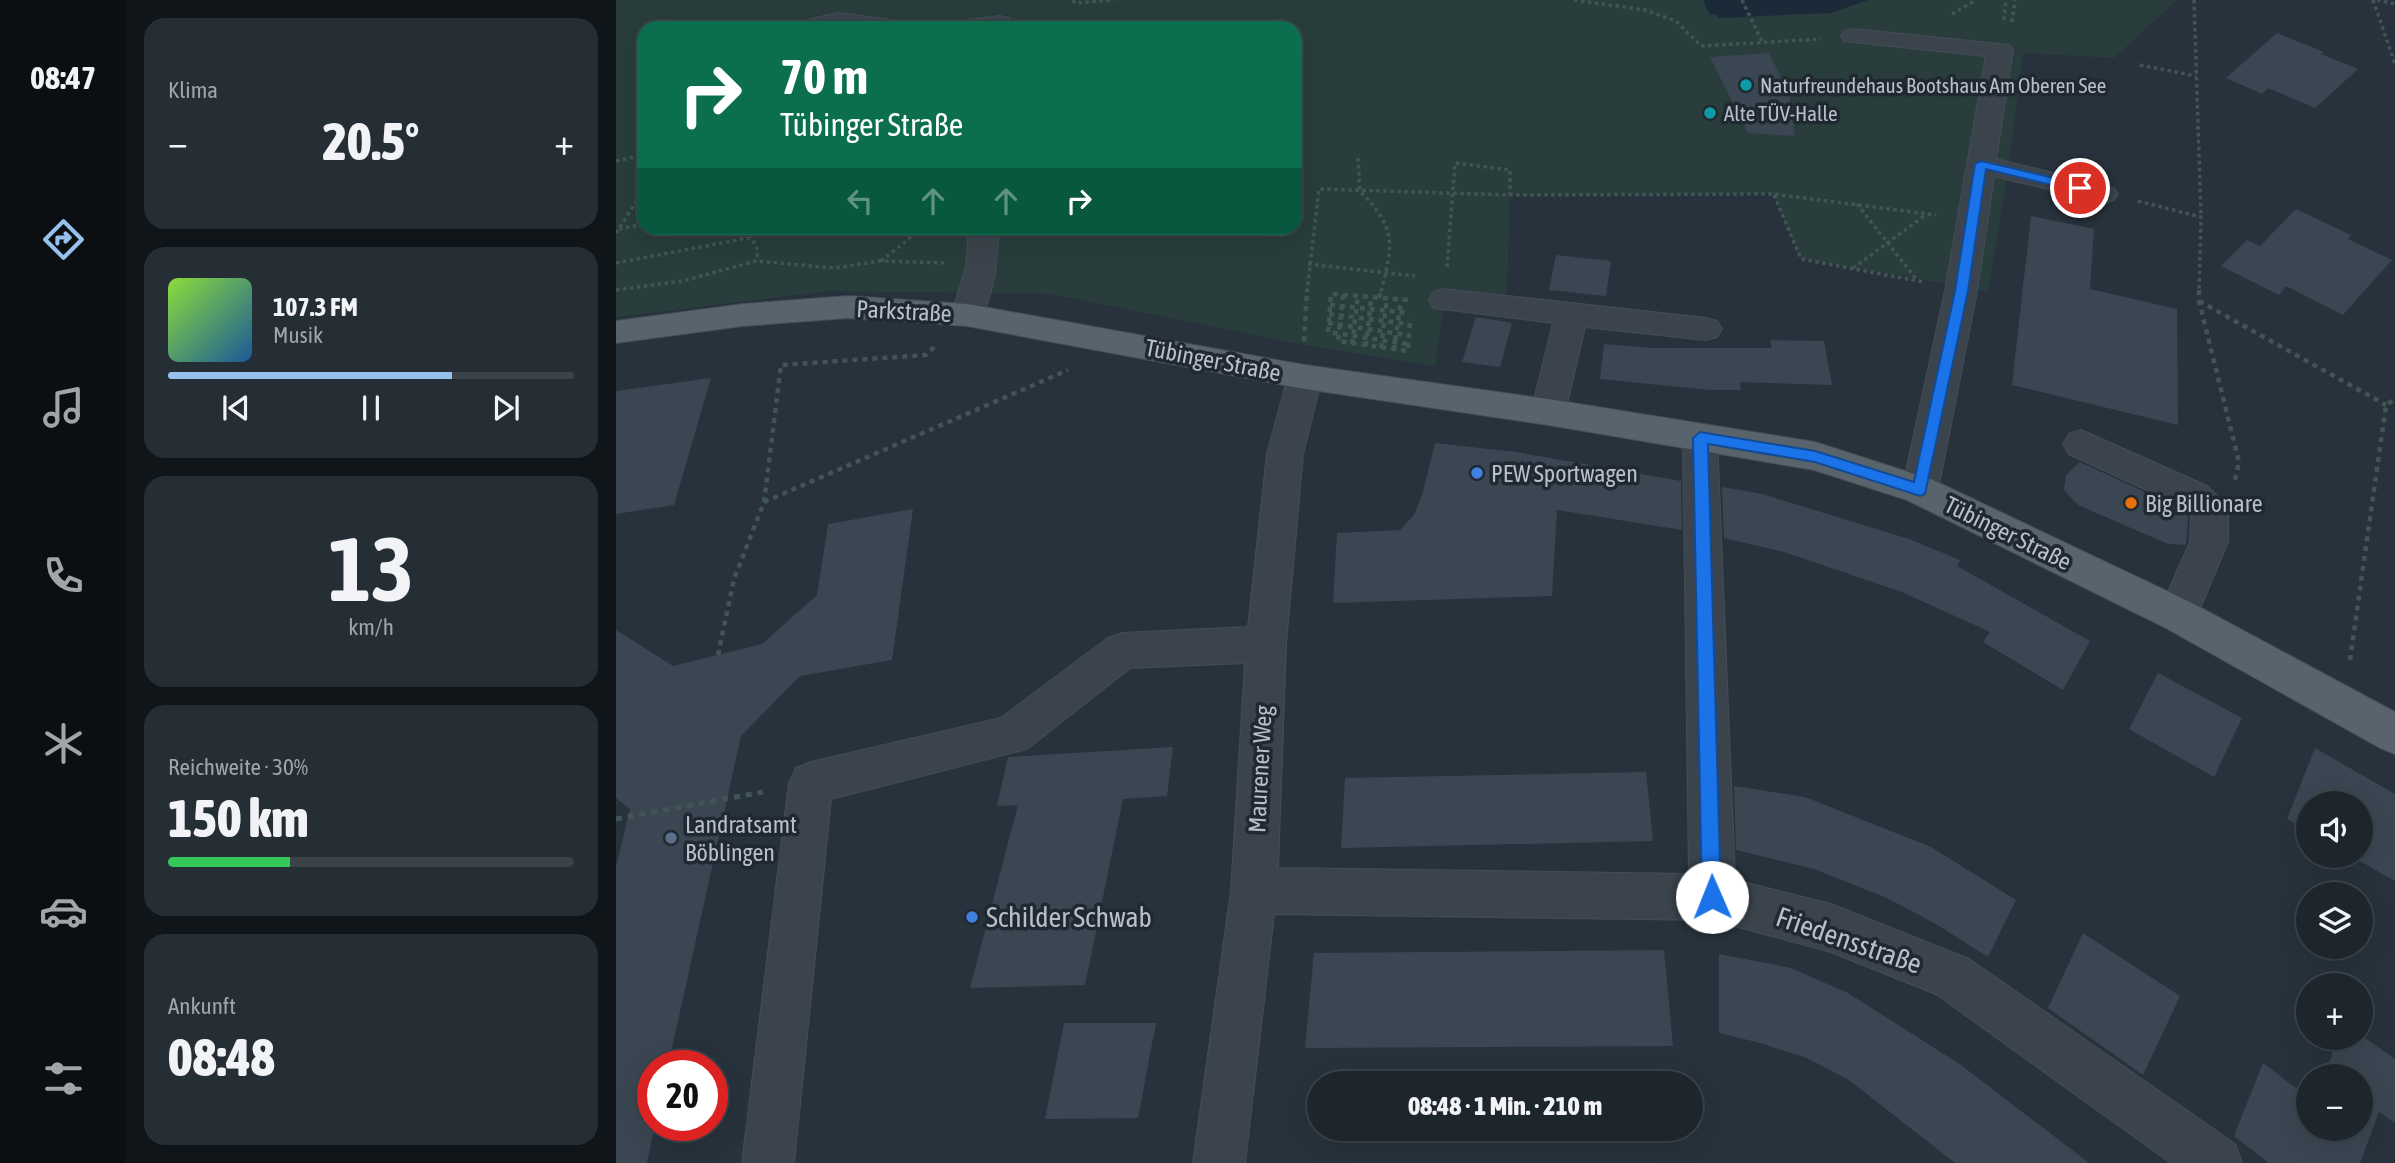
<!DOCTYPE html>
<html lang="de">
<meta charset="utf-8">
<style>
:root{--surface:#1d262d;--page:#252e35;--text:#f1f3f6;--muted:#a0a5aa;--line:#3b4349;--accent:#97c0ec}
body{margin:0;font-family:"Asap Condensed",sans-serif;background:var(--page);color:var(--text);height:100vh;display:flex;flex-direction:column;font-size:26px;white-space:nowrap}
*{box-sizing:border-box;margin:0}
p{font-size:23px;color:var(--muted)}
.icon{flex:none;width:38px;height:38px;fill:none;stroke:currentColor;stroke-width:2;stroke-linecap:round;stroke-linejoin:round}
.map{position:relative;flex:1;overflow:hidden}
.details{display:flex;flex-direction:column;gap:18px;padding:18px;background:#101519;width:490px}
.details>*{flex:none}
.top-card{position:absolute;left:21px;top:21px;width:665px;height:214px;border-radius:21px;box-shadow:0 7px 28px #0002,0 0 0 2px var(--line);background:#0b6e4f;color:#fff;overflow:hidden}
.buttons{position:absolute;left:1680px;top:791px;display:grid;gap:14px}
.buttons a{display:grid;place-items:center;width:77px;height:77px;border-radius:50%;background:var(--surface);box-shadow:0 7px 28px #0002,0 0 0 2px var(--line);font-size:35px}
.speed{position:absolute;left:21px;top:1050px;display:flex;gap:14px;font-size:35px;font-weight:700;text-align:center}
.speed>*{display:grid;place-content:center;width:91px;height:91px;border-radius:50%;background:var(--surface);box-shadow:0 7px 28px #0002,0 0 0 2px var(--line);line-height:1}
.speed .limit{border:10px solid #d22;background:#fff;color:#111}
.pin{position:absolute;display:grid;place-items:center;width:60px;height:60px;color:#fff;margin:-30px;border:4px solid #fff;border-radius:50%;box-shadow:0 2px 7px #0007}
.me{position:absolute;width:77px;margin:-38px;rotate:359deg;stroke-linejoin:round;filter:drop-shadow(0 0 5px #0008)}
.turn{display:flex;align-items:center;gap:24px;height:147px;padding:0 28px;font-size:32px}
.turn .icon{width:91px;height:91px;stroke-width:2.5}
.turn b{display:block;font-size:49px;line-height:60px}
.lanes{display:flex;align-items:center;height:66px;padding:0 28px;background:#0003;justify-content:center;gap:35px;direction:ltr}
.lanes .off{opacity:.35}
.big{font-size:52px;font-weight:800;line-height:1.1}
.details .tile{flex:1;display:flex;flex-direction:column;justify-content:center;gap:10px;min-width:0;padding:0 24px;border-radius:21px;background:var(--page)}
.details .dial{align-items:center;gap:0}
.dial b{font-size:91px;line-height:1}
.song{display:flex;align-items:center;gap:21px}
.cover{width:84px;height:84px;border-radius:10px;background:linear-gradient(135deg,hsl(90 70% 55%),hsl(210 70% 35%))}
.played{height:7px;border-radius:4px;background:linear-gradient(90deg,var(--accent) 70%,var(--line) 70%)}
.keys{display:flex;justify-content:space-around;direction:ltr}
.heat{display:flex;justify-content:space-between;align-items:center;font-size:38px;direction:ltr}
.charge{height:10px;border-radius:5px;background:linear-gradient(90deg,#34c759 30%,var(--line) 0)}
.trip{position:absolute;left:691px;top:1071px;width:396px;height:70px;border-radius:35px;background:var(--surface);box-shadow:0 7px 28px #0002,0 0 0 2px var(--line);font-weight:800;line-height:70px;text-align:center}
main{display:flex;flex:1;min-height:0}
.menu{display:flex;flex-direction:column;width:126px;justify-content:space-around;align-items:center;background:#0c0f12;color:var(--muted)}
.menu .icon{width:49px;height:49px}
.menu .current{color:var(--accent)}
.menu b{font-size:32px;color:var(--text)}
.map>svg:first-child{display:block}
</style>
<main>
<nav class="menu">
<b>08:47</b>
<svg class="icon current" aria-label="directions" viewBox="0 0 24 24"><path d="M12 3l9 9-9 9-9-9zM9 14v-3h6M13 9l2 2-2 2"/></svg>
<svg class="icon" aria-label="music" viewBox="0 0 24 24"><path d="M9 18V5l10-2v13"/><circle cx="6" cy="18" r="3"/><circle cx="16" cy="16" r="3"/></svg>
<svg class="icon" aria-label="phone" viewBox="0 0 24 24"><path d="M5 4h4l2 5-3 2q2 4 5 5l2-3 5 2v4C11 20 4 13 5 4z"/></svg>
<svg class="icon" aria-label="climate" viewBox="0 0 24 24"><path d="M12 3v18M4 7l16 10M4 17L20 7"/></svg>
<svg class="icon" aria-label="car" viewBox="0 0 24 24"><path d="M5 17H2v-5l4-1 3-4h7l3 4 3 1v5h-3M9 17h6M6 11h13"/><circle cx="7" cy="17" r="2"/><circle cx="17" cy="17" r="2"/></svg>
<svg class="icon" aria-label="filters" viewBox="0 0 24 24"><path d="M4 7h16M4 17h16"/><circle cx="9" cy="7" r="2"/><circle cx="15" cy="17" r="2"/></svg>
</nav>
<section class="details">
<div class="tile"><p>Klima</p>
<div class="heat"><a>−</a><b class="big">20.5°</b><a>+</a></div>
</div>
<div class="tile">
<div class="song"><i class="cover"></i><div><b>107.3 FM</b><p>Musik</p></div></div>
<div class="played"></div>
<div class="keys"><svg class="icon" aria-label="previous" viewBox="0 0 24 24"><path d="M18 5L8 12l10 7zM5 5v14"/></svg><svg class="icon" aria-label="pause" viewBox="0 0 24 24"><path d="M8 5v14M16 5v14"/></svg><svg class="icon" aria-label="next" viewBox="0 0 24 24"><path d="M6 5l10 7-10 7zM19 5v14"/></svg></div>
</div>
<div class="tile dial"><b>13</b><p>km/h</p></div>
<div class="tile"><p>Reichweite · 30%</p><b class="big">150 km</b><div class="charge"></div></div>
<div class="tile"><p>Ankunft</p><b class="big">08:48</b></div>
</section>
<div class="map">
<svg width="1779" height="1163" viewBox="0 0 1779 1163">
<rect width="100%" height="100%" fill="#27323c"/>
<!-- green -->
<path fill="#293d3d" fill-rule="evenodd" d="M0,0h1561l-63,58 -91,-5 -15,118 -20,120 -187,-32 -28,-65 -263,1 -3,99 -61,-6 -11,78 -131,-21 -253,-51 -222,-3 -213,26zM28,28h651v200h-651z"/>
<!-- water -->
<polygon fill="#1b2a39" points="1087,0 1252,0 1215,13 1103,18 1100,14 1094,15"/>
<!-- building -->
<g fill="#3a4752">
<polygon points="1661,33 1708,52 1705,54 1742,69 1699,108 1652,88 1646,94 1610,78"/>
<polygon points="1153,53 1173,94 1179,136 1132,133 1094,57"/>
<polygon points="1680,209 1735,235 1732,239 1776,260 1727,315 1670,286 1663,295 1605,266 1631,240 1644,246"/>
<polygon points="1415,216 1478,229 1474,289 1561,309 1562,425 1396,385"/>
<polygon points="940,255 995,261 990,296 933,290"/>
<polygon points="860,317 896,323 884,367 846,362"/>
<polygon points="1154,340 1208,341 1216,385 1124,382 1125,390 1093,390 984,379 988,344 1035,348 1156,348"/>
<polygon points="95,378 58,505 0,514 0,391"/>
<polygon points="819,443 900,452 1065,481 1066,530 941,510 936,596 717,603 721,533 784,530 798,515 807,492"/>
<polygon points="1464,462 1563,508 1572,518 1570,545 1552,544 1462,505 1448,490 1450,475"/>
<polygon points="1106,487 1146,494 1293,539 1344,560 1341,566 1474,641 1447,690 1367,642 1374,632 1286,592 1168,552 1108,538"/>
<polygon points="297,509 276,660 184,676 125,736 52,1066 37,1066 37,1125 39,1125 31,1163 0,1163 0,867 14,809 0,798 0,630 57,666 146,644 201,595 212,524"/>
<polygon points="1542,673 1626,718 1598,777 1513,729"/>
<polygon points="557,747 551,796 507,799 469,985 354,988 402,805 381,806 392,757"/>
<polygon points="1699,748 1779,794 1779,881 1735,856 1745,856 1745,803 1692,803 1692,831 1671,819"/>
<polygon points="1030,772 1037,841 725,848 729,778"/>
<polygon points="1118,786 1189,797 1315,847 1400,900 1372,957 1320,924 1271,898 1198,869 1120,850"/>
<polygon points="1467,933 1564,996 1527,1075 1432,1008"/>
<polygon points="1048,950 1057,1046 689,1048 698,953"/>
<polygon points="1103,954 1175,968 1232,993 1345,1065 1473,1163 1339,1163 1233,1080 1191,1058 1144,1043 1103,1033"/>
<polygon points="448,1023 540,1023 522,1118 429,1119"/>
<polygon points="1745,1035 1779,1059 1779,1123 1763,1112 1744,1163 1653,1163 1618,1136 1647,1063 1692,1097 1692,1129 1745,1129 1745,1076 1708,1076 1722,1038 1745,1038"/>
</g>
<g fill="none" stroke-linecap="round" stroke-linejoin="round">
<defs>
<g id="minor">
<polygon points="222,13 284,21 293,23 296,28 174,28 177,23"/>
<polygon points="384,16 393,18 396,23 393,28 323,28 326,23"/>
<polygon points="1237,29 1393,45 1397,50 1380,159 1498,188 1502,194 1498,200 1488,203 1378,176 1361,291 1322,490 1317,500 1304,504 1291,500 1286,490 1329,291 1370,56 1228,41 1225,36 1228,31"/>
<path d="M353,228h30c-2,32 -4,67 -21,95l-11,3 -11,-3 -5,-8 15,-47z"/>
<polygon points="829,289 1090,318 1101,321 1106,329 1101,337 1090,340 969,327 949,412 944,421 932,425 920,421 915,412 937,323 818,308 813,300 818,292"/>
<polygon points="689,365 701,368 706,377 687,454 670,644 662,868 1073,874 1067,437 1072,428 1084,424 1096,428 1101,437 1119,880 1215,904 1353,959 1619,1144 1626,1163 1555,1163 1320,994 1215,952 1096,920 658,914 629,1163 577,1163 615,891 629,663 514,668 411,749 215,799 178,1163 126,1163 173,783 180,768 195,762 385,718 492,638 506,633 632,627 651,454 672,377 677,368"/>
<polygon points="1465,430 1591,486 1607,502 1612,513 1612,542 1576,627 1562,632 1548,627 1542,615 1574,542 1575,517 1565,506 1453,454 1447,444 1453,434"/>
</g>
<polygon id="major" points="232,296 351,304 689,365 932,399 1199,442 1317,480 1576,603 1779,712 1779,754 1764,748 1548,627 1291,500 1198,470 932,425 689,389 351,326 232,318 127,326 0,343 0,321 127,304"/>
</defs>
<!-- minor casing -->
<use href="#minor" stroke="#444d55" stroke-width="2"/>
<!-- major casing -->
<use href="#major" stroke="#444d55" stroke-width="2"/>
<!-- path-far2 -->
<g stroke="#425555" stroke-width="3.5" stroke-dasharray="3.5 3.5" stroke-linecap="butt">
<polyline points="457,0 459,3 498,0"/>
<polyline points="958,0 1029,10 1060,21 1085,46 1205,39"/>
<polyline points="1126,0 1147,44"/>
<polyline points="1578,0 1585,217"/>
<polyline points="1757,0 1779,64"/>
<polyline points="1761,0 1779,4"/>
<polyline points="1336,14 1360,0"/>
<polyline points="1388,20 1390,0"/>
<polyline points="1396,22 1399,0"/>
<polyline points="1524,65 1580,76"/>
<path d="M742,158l2,33c37,38 33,53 21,101"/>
<polyline points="0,161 28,155"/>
<polyline points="1158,195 1185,259 1307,282"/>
<polyline points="1522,201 1585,217 1583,292"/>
<polyline points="1241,204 1301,280"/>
<polyline points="131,228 142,251 140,261"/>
<polyline points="3,229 28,224"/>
<polyline points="0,233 28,190"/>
<polyline points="265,261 293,239 299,228"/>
<polyline points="0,263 137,237"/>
<polyline points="692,264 799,276"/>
<polyline points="831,267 839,163 894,170 894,195"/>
<polyline points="1237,268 1311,214"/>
<polyline points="0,290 67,281 140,261 219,268 264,261 329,263"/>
<polyline points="691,292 703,189 894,195 1157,194 1320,215"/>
</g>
<!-- path-far1 -->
<g stroke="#425555" stroke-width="4.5" stroke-dasharray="5 5" stroke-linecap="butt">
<polyline points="1583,290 1583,301 1623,462 1619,480"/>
<polyline points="727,295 722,341 792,351 794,318"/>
<polyline points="763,298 765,290"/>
<polyline points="1583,301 1770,405"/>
<polyline points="714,305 793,313"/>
<polyline points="713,314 792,324"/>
<polyline points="712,323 791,335"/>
<polyline points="688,341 691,290"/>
<polyline points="736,344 742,296"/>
<polyline points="791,344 712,332 715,294 793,300"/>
<polyline points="750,346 755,298"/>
<polyline points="765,348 771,299"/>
<polyline points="778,350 785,300"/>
<polyline points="148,502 452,370"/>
<polyline points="102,655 118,579 148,502 165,365 310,355 318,347"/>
<polyline points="1734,660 1770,405 1779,399"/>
</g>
<!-- path -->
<polyline stroke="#425555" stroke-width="5" stroke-dasharray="6 6" stroke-linecap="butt" points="0,819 147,792"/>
<!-- minor -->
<use href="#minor" fill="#3b444c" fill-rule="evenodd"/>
<!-- major -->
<use href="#major" fill="#59636c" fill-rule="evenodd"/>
</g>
<!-- route -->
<polygon fill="#1a73e8" stroke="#114b97" stroke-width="2" points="1365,161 1464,184 1469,188 1464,192 1370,169 1352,291 1309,494 1304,496 1199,462 1092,444 1105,897 1102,904 1096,907 1089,904 1086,897 1077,438 1084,432 1199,451 1298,482 1339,291 1359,164"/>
<!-- markers -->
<g fill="#0f9aa8" stroke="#202931" stroke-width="2.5">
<circle cx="1130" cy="85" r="7"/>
<circle cx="1094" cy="113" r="7"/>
</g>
<g fill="#3f7fe0" stroke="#202931" stroke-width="2.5">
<circle cx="861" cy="473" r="7"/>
<circle cx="356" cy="917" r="7"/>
</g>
<circle fill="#e8710a" stroke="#202931" stroke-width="2.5" cx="1515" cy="503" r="7"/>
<circle fill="#5c6f8a" stroke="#202931" stroke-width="2.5" cx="55" cy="838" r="7"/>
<g text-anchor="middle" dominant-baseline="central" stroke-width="7" stroke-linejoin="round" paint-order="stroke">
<!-- far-poi labels -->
<g font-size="21" fill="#b7bfc7" stroke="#202931" text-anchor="start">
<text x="1144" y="85">Naturfreundehaus Bootshaus Am Oberen See</text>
<text x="1108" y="113">Alte TÜV-Halle</text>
</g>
<!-- street labels -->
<g font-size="24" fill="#b7bfc7" stroke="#202931">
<text transform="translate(288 311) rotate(3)">Parkstraße</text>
<text transform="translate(597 360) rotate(11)">Tübinger Straße</text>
<text transform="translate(1392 533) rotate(26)">Tübinger Straße</text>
<text transform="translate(644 769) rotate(-87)">Maurener Weg</text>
</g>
<!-- poi labels -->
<g font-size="24" fill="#b7bfc7" stroke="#202931" text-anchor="start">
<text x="875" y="473">PEW Sportwagen</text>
<text x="1529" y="503">Big Billionare</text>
<text x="69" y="824">Landratsamt<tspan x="69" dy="28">Böblingen</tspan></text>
</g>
<!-- near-poi labels -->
<g font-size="28" fill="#b7bfc7" stroke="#202931" text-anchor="start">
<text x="370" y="917">Schilder Schwab</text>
</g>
<!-- near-street labels -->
<g font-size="28" fill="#b7bfc7" stroke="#202931">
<text transform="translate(1233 940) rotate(19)">Friedensstraße</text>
</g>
</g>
</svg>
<div class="buttons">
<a><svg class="icon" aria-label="sound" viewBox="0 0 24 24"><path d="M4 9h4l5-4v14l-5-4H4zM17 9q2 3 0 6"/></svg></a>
<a><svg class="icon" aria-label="layers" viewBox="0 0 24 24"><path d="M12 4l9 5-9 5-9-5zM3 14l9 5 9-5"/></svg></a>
<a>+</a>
<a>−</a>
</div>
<div class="speed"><div class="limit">20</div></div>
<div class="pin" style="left:1464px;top:188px;background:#d93025"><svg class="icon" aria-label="arrive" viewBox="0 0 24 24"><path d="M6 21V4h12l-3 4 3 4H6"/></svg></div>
<svg class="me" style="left:1096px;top:897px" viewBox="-20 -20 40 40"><circle r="19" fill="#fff"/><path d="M0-13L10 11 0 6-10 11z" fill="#1a73e8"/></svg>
<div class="trip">08:48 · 1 Min. · 210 m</div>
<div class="top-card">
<div class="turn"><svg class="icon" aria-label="right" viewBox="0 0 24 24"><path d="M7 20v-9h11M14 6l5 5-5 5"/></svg><div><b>70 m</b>Tübinger Straße</div></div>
<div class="lanes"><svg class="icon off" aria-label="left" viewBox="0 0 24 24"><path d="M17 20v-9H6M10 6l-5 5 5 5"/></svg><svg class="icon off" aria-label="ahead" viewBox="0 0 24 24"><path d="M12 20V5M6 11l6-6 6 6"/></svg><svg class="icon off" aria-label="ahead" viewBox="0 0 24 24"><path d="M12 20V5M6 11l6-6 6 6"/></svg><svg class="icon" aria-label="right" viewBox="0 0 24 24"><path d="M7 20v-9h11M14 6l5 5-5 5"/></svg></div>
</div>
</div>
</main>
